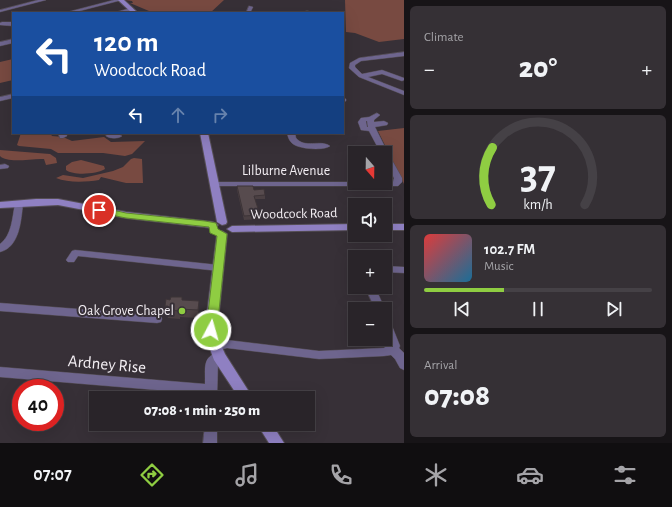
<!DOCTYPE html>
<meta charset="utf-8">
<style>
:root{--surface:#292429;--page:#353035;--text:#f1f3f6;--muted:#a5a4a8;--line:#454146;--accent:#8fcd42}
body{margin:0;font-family:"Alegreya Sans",sans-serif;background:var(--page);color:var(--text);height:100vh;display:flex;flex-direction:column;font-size:15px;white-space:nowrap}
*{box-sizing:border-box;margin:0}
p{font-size:13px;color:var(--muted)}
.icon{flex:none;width:22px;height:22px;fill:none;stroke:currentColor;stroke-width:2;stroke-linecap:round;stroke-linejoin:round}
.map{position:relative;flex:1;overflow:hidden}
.panel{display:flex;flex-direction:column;gap:6px;padding:6px;background:#171417;width:268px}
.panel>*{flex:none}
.hud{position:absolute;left:12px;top:12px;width:332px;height:122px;border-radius:0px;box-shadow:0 4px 16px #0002,0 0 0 1px var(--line);background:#1a4fa0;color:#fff;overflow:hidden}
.needle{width:26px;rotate:160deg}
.tools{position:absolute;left:348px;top:146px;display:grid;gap:8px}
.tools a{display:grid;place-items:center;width:44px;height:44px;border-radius:0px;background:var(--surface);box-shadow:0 4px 16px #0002,0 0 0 1px var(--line);font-size:20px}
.speed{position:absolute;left:12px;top:379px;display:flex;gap:8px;font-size:20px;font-weight:700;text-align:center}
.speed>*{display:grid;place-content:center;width:52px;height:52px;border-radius:50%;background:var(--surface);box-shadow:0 4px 16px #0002,0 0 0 1px var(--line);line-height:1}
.speed .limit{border:6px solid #d22;background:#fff;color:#111}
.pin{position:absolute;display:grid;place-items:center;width:34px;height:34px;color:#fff;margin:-17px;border:2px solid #fff;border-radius:50%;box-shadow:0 1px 4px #0007}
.me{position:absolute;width:44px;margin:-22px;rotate:6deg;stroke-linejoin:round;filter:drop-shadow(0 0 3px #0008)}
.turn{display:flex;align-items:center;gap:14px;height:84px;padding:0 16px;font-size:18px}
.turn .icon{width:52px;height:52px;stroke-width:2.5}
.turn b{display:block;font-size:28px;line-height:34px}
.lanes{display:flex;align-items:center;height:38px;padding:0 16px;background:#0003;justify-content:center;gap:20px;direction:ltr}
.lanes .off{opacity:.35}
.big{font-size:30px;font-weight:800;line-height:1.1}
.panel .tile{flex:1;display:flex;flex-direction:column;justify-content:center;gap:6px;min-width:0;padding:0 14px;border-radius:6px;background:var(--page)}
.panel .dial{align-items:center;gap:0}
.dial svg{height:104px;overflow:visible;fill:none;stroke:var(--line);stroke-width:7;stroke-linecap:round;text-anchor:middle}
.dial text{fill:var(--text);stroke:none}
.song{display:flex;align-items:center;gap:12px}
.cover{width:48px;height:48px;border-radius:6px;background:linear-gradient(135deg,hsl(0 70% 55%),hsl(200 70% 35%))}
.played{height:4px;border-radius:2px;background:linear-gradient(90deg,var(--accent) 35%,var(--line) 35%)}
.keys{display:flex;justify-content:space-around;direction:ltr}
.heat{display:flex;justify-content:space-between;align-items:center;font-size:22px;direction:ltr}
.trip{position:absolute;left:89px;top:391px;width:226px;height:40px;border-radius:0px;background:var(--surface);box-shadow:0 4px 16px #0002,0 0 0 1px var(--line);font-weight:800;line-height:40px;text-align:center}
.dock{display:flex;height:64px;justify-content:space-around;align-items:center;background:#100e10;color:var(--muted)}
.dock .icon{width:28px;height:28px}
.dock .current{color:var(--accent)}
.dock b{font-size:18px;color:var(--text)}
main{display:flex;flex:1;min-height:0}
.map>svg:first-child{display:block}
</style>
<main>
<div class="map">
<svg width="404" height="443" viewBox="0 0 404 443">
<rect width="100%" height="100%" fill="#373037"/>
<!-- green -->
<g fill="#784a41">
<polygon points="125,0 224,0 210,13 149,13 147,12 149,11 130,3 133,3 132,1"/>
<polygon points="345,0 404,0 404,39 379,42 355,33 346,32"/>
<polygon points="13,59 13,80 0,83 0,62"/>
<polygon points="404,128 404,184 378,131"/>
<polygon points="21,133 50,133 52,136 63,137 72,141 104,137 111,142 145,141 132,154 125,156 103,153 58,153 51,149 19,146 17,145"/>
<path d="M0,150l50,4 6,4 1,5 -11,2 -2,-6c-12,-1 -36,5 -44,-3z"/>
<path d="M134,158l8,1 1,24h-17l-25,-6 -2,3c-13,2 -31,3 -43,-2l7,-3 20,3 30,-7 10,-4 8,-8z"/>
<path d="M81,160l23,6 1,3c-8,5 -31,7 -39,1v-4l6,-4z"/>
</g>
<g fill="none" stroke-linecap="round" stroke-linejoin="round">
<defs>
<g id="street">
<polygon points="38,0 46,0 0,12 0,10"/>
<polygon points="114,0 122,0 72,13 64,13"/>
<polygon points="249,6 253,7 250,13 246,13"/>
<polygon points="131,8 133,8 133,10 121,13 113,13"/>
<polygon points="306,11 308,11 310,12 305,13"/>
<polygon points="2,22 13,22 13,26 0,25 0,23"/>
<polygon points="13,39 13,43 0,46 0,42"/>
<polygon points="404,52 404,56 361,61 355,65 355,67 362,74 382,70 404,78 404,80 402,81 382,74 368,77 404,91 404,95 359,77 349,68 350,63 359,58"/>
<polygon points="13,94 13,98 0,101 0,97"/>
<polygon points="343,98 346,99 346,101 343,102"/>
<path d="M377,113l3,2 -6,5v2l10,-1 4,2 -1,2 -12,2 13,26 14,25v4l-4,4h-183l-4,-2 4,-2h140v1h30v-1h8l1,-4 -9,-16v-9h-30l-2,1 -4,-2 4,-2 25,-2 -9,-17 -8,-1 -3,-8 3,-4 8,-1zM366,121h1l1,6h-1z"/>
<polygon points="58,133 66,133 67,136 63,138 60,138"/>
<path d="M287,133h8l1,5c9,11 24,1 34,8 -6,5 -31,3 -37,-2 -4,-3 -5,-7 -6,-11z"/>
<path d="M107,134h11l4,2c-4,3 -12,3 -16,0z"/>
<polygon points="5,164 9,166 8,168 0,169 0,165"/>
<path d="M19,201l4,3c-2,16 -3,43 -23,48v-8c12,-9 12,-26 15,-40z"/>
<polygon points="385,213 389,213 390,215 385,219"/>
<polygon points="75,250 219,265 222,266 224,268 222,270 219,271 78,256 74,262 68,262 66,260 72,251"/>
<polygon points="385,266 404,267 404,273 385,272"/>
<polygon points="365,287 375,287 385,309 385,310 375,309"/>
<polygon points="0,303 157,315 161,316 162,319 161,322 157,323 0,311"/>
<polygon points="385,317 389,318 390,321 400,346 399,348 404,353 404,370 400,368 395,359 391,355 384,356 319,359 227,348 215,351 211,350 209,347 211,344 227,340 319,351 384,348 388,345 385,337"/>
<path d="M219,352l4,1 2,3 -2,3 -5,3 -1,36h-12v-4l-205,-17v-10l205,17c1,-15 -4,-27 14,-32z"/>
<polygon points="205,424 217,424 217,443 203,443"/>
</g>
<g id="secondary">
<polygon points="118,0 124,0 138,13 132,13"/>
<polygon points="200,133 208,133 227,222 226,224 222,225 217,222"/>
<polygon points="36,199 58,199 126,212 213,222 218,225 213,228 126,218 58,205 0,208 0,202"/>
<polygon points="355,224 355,230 232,232 227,229 232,226"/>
<rect x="385" y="224" width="19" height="6"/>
<polygon points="222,231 227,234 218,322 218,338 225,354 253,398 239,398 214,360 206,338 206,322 217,234"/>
<polygon points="257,424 272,424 284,443 269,443"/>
</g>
</defs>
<!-- street casing -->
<use href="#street" stroke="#554e55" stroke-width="1"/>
<!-- secondary casing -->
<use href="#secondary" stroke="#554e55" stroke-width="2"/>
<!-- street -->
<use href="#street" fill="#6e658e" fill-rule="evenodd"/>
<!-- secondary -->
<use href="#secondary" fill="#8f80c2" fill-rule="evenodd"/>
</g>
<!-- wall -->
<g fill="#4b4043">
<polygon points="237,186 254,190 265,195 265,199 255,199 260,215 259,219 244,220 237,190"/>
<polygon points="182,300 199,301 199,309 198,318 180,317 180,319 168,318 167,314 165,314 165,306"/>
</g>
<!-- shaded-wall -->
<polygon fill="#3d3437" points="199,301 199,309 198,318 198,310"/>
<!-- building -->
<g fill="#574b4e" stroke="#3d3437">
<polygon points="237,186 253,186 254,190 264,189 265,195 254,196 260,215 244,216"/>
<polygon points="171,297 182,297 182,300 199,301 198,310 180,309 180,311 167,310 168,306 165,306 166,299 170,300"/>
</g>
<!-- route -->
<polygon fill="#8fcd42" stroke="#5d852b" points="99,207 126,213 205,221 216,223 218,229 227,234 217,330 215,333 211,334 207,333 206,330 217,236 210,233 209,227 126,218 96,212 95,210 96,208"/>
<!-- markers -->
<circle fill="#8fcd42" stroke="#373037" stroke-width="1.5" cx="182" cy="311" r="4"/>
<g text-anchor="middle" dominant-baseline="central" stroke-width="4" stroke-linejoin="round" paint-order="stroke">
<!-- street labels -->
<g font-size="14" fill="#f2edf2" stroke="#373037">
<text x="286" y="171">Lilburne Avenue</text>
<text transform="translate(294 214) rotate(-1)">Woodcock Road</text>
</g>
<!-- poi labels -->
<g font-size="14" fill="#f2edf2" stroke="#373037" text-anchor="end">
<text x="174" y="311">Oak Grove Chapel</text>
</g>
<!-- near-street labels -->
<g font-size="17" fill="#f2edf2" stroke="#373037">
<text transform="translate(107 364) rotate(5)">Ardney Rise</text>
</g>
</g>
</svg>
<div class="tools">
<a><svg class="needle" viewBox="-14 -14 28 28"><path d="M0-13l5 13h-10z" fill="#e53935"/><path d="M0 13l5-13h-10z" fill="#a5a4a8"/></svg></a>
<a><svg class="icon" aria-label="sound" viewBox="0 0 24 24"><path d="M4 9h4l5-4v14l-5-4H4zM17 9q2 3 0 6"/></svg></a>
<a>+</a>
<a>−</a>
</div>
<div class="speed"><div class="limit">40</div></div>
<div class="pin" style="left:99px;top:210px;background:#d93025"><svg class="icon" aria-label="arrive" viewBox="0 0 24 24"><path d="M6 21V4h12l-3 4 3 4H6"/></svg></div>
<svg class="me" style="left:211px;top:330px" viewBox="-20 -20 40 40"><circle r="17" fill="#8fcd42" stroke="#fff" stroke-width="3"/><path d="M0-11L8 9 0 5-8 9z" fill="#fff"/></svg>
<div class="trip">07:08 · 1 min · 250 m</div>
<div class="hud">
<div class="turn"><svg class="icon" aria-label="left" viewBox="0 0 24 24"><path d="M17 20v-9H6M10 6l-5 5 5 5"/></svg><div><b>120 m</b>Woodcock Road</div></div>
<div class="lanes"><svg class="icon" aria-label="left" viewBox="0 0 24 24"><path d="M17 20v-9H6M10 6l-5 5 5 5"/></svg><svg class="icon off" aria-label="ahead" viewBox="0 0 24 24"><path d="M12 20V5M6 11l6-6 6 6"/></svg><svg class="icon off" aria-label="right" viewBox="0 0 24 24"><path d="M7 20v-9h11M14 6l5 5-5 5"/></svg></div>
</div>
</div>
<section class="panel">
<div class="tile"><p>Climate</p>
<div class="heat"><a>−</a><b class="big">20°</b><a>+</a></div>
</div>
<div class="tile dial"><svg viewBox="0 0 100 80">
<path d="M14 69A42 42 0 1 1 86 69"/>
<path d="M14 69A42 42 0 0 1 15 25" stroke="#8fcd42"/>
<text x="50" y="56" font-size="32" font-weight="700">37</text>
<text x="50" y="72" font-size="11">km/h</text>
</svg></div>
<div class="tile">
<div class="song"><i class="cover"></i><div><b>102.7 FM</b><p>Music</p></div></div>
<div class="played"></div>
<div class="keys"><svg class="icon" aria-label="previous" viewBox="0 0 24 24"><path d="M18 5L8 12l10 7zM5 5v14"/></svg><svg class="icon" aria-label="pause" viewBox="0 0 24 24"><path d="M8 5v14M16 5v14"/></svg><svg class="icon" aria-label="next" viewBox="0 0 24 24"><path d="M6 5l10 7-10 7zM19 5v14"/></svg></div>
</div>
<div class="tile"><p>Arrival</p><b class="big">07:08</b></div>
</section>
</main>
<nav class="dock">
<b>07:07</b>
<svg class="icon current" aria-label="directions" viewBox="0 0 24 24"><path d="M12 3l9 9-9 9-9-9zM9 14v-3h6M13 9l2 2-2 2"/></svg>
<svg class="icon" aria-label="music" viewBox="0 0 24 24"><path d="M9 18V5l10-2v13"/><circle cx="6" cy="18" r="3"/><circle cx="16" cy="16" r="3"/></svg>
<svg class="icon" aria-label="phone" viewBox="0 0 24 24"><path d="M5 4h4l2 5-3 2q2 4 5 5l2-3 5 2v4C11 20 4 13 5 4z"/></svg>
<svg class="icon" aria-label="climate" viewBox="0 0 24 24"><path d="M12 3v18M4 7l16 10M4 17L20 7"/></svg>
<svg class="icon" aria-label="car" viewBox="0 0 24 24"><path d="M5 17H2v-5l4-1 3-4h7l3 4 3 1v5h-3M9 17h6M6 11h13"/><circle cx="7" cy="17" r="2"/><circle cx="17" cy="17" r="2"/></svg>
<svg class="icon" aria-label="filters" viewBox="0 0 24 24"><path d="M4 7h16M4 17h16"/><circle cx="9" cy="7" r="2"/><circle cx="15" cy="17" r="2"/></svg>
</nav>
